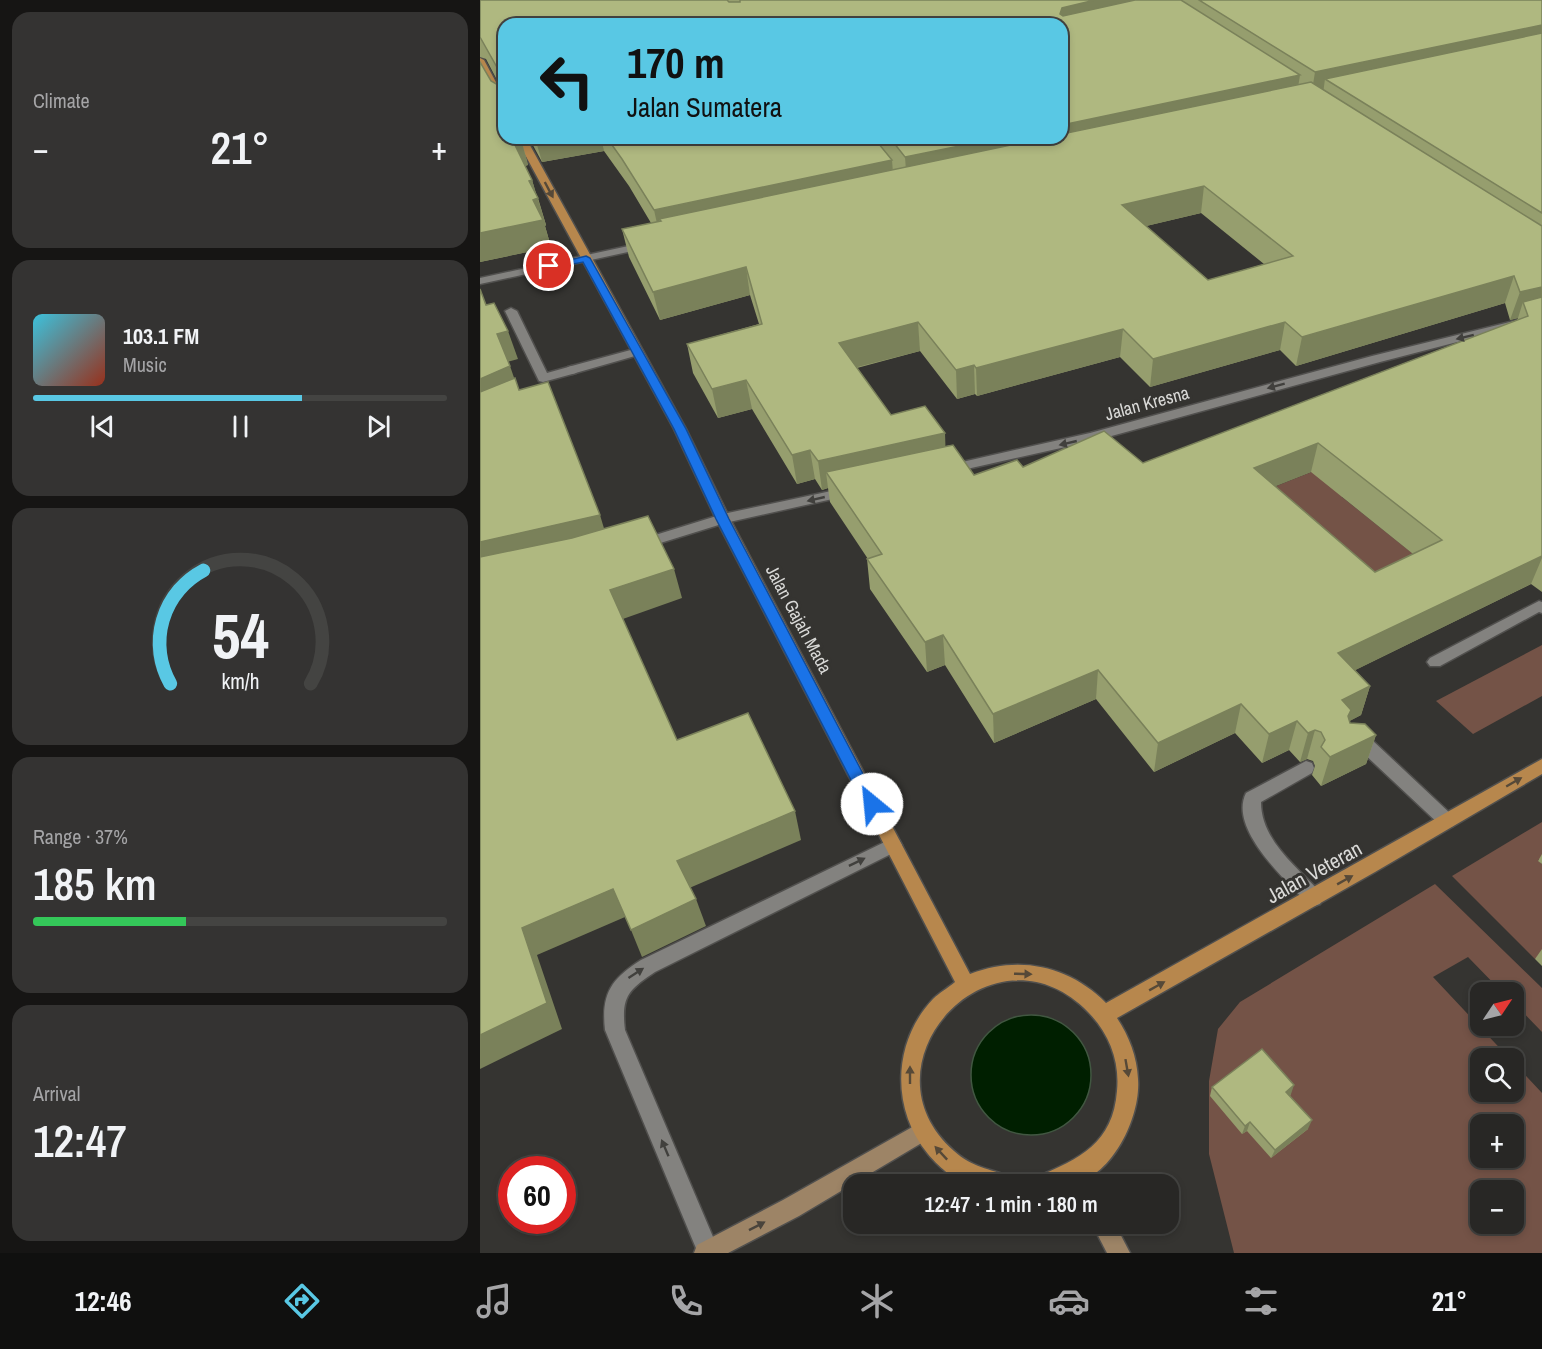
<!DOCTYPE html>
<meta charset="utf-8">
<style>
:root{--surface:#282725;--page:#343332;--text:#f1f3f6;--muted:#a5a5a7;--line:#444442;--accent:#59c8e4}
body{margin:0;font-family:"Archivo Narrow",sans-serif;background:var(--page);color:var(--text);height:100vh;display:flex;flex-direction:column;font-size:22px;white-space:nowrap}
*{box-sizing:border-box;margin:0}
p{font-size:20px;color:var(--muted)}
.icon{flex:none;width:33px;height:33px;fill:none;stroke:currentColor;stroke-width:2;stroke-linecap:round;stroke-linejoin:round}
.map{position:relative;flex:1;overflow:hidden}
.side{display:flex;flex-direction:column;gap:12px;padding:12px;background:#161514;width:480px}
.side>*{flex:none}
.guide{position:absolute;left:18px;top:18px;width:570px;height:126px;border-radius:18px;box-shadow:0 3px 9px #0003,0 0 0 2px var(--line);background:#59c8e4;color:#111;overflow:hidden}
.needle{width:39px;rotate:55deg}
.fabs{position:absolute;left:990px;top:982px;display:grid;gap:12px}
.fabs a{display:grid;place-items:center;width:54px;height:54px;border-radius:12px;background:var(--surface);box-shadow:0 3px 9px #0003,0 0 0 2px var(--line);font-size:30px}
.speed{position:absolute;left:18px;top:1156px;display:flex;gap:12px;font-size:30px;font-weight:700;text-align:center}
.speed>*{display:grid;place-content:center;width:78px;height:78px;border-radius:50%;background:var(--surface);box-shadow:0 3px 9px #0003,0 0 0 2px var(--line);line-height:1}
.speed .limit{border:9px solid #d22;background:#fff;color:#111}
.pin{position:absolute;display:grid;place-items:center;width:51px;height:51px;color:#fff;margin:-26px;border:3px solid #fff;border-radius:50%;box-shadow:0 2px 6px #0007}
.me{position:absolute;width:66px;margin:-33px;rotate:332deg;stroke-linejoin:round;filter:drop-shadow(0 0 4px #0008)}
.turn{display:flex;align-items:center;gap:21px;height:126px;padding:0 30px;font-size:27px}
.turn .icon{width:78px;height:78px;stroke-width:2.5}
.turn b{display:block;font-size:42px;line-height:51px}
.big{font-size:45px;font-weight:600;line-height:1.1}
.side .widget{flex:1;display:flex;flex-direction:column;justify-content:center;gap:9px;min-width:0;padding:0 21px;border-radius:18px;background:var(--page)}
.side .dial{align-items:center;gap:0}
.dial svg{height:156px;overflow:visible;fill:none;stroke:var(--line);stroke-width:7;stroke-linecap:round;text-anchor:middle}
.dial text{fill:var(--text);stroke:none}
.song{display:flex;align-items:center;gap:18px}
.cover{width:72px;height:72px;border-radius:9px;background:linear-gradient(135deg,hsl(190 70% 55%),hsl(10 70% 35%))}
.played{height:6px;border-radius:3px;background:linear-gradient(90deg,var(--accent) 65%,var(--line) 65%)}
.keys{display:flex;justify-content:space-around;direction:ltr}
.heat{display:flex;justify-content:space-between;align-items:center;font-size:33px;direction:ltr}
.charge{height:9px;border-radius:4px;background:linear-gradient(90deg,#34c759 37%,var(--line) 0)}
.trip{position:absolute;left:363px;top:1174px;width:336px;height:60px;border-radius:18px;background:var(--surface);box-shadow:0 3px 9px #0003,0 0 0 2px var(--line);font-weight:600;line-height:60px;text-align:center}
.tab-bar{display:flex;height:96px;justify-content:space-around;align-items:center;background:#10100f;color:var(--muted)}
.tab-bar .icon{width:42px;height:42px}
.tab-bar .active{color:var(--accent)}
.tab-bar b{font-size:27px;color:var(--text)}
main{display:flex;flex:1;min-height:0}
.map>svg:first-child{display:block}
</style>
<main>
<section class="side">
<div class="widget"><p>Climate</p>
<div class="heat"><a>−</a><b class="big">21°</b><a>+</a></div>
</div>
<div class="widget">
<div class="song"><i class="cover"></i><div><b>103.1 FM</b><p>Music</p></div></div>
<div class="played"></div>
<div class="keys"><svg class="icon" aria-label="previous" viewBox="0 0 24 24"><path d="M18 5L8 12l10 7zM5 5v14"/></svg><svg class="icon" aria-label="pause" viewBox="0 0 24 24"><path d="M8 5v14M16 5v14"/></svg><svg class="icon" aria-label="next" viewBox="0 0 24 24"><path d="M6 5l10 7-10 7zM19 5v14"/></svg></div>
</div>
<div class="widget dial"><svg viewBox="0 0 100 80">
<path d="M14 69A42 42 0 1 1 86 69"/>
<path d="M14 69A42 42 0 0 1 31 11" stroke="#59c8e4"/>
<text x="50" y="56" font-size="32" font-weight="700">54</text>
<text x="50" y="72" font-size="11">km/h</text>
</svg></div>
<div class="widget"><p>Range · 37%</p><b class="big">185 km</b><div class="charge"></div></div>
<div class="widget"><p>Arrival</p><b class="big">12:47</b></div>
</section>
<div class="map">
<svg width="1062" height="1253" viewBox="0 0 1062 1253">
<rect width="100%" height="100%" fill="#353431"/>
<!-- green -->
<g fill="#745347" fill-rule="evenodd">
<polygon points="979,413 862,497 952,569 886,602 769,497"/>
<polygon points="1062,645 1062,696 993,734 956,701"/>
<polygon points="1062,822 1062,858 1058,860 1062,864 1062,955 1055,959 972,876"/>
<path d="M955,884l107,104v44l-28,-29v-10h-11l-35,-36 -35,20 77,82h-30v33h34v-29l28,30v160h-308l-25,-99v-73l9,-52 22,-27zM1000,1125h34v33h-34zM1000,1191h34v33h-34z"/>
</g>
<!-- water -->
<circle fill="#001f00" stroke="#415741" stroke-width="1.5" cx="551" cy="1075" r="60"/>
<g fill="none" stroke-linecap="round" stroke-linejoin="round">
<defs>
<g id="service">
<polygon points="31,308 37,311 67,373 92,366 98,370 96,373 63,382 59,381 25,311"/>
<polygon points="1059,601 1062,602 1062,613 1059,612 960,666 950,666 947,662 950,658"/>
<polygon points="882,737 892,740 973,816 976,821 973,826 967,828 961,826 880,750 869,749 867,744 869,739"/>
<path d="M826,761l6,2 2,5 -2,5 -51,29c0,38 35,64 59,90l3,6 -3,6 -6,2 -6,-2c-22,-24 -80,-75 -62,-111z"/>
<path d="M413,838l6,2 3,5 -3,5 -244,122c-27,18 -34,25 -30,58l94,221 -1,2h-20l-93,-223c-4,-36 6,-51 36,-70z"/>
</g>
<g id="minor">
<polygon points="1062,314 1062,320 900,362 617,440 469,473 462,469 469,465 610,433 892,356"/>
<polygon points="158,348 162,350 162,354 92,374 86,370 88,367"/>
<polygon points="370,487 377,491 375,494 245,523 161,549 154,544 156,541 243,514"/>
</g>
<polygon id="tertiary" points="167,242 172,245 171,247 0,284 0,278"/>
<g id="secondary">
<polygon points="443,1121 450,1124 453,1131 450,1138 319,1216 248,1253 214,1253 217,1245 303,1200"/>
<polygon points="612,1224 635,1224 650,1253 627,1253"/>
</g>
<g id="primary">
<polygon points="0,58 4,60 24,97 24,108 20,105 0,68"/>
<path d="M36,138h10l160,291 44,90 240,455c50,-19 99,-8 136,29l436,-244v15l-167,98 -258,146c12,18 20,39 21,61 3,38 -26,99 -68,106 -11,2 -25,0 -37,0l3,-8c44,-18 77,-34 81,-86 3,-30 -8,-58 -29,-79 -95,-97 -233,52 -134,139 19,17 34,17 57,26l3,8c-14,0 -32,3 -46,0 -12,-3 -32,-21 -40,-31 -37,-44 -36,-112 5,-155 6,-6 15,-11 22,-17l-239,-463 -42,-90z"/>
</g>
</defs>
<!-- service casing -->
<use href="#service" stroke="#51504e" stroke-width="3"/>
<!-- minor casing -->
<use href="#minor" stroke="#51504e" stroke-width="3"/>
<!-- tertiary casing -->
<use href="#tertiary" stroke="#51504e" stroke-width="3"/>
<!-- secondary casing -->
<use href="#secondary" stroke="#51504e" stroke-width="3"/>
<!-- primary casing -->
<use href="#primary" stroke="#51504e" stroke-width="3"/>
<!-- service -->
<use href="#service" fill="#83827f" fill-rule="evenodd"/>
<!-- minor -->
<use href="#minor" fill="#83827f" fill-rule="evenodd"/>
<!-- tertiary -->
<use href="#tertiary" fill="#83827f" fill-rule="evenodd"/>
<!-- secondary -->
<use href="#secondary" fill="#9d8466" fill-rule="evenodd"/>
<!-- primary -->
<use href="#primary" fill="#b7874d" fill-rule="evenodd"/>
</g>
<!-- wall -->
<g fill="#969e6e" fill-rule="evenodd">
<path d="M0,0h1062v592l-11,-8 -176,86 15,16 -9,29 -12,6 1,2 15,1 11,11 -10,29 -45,22 -9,-11 3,-9 -2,-5 -6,-2 -7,3 -11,-12 -27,13 -27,-30 -81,39 -58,-73 -102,44 -49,-78 -18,7 -57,-83 -3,-30h1l-38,-57 -2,-14 -6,2 -7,-11 -18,5 -45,-75 -34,9 -25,-45 -6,-29 72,-20 -9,-29 -90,25 -31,-63 -7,-28 29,-6 -22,-37 -25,-35 -62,11 -13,-24h533v-114h-558v114h16l1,1 7,26 -3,1 7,14 4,14 2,4 8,27 -1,1 6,21 -71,15v-200l11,19 7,4v-3l-12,-23 -6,-2zM721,213l63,51 -56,16 -62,-54zM1025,303l5,17 8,-2 -1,2 -374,143 -39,-32 -81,36 -6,-7 -43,15 -21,-30 -8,1v-13l-20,-27 -34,9 -34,-47 63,-17 37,48 18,-5 2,2 143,-39 30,30 130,-37 16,16zM831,472l102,82 -38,18 -100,-86z"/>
<polygon points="1062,854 1062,864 1058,861"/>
<polygon points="1062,949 1062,966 1055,959"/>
<polygon points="732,1087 811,1094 810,1095 828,1129 791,1158 767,1131 762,1134 730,1096"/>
</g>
<!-- shaded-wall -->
<g fill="#7a815a">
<polygon points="615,0 701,0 582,31 580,14 582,8"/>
<polygon points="1062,25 1062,48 845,79 843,94 831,97 835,72"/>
<polygon points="820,75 816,100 427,184 425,157 519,138 582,138 582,125"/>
<polygon points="55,138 121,138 124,151 62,162"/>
<polygon points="41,139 48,165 41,167 33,141"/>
<polygon points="412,160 414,186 181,221 179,219 183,236 180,237 174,210"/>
<polygon points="52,180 66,225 65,226 71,247 0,262 0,233 49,181"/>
<polygon points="724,186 721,213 641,232 642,205"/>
<polygon points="266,267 270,295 180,320 173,292"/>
<polygon points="1034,276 1025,303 816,366 822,337"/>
<polygon points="1062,287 1062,313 1043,302 1038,318 1030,320 1040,292"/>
<polygon points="438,322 440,351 362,371 359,343"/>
<polygon points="805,322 800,350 670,387 673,359"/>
<polygon points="643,329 640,357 497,396 496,368"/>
<polygon points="28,331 38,359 27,362 17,334"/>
<polygon points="494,365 495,394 477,399 476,370"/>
<polygon points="30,366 40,395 0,413 0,379"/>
<polygon points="266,380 272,409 238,418 232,389"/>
<polygon points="465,433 466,462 346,472 348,488 342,490 338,461"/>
<polygon points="838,443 831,472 769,497 774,468"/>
<polygon points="330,450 335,479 317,484 312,455"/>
<polygon points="120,515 129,545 0,575 0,542"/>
<polygon points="1062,556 1062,558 1051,584 849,683 858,653"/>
<polygon points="194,569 202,598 140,620 130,590"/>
<polygon points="463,635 465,665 447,672 445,642"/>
<polygon points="618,670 616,699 514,743 513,714"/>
<polygon points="890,686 881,715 868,722 862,700"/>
<polygon points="761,704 755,733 674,772 678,743"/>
<polygon points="817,721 809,750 782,763 789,734"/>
<polygon points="835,730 827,759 820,762 828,733"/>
<polygon points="896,735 886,764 841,786 850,757"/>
<polygon points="315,811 321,840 207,889 197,861"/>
<polygon points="133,889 145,917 57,955 82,1029 0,1069 0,1035 42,928"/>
<polygon points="216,899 226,926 162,957 151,930"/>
<polygon points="814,1085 811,1094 803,1101 806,1092"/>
<polygon points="832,1120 828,1129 791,1158 795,1150"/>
<polygon points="770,1122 767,1131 762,1134 765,1126"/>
</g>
<!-- building -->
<g fill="#afb880" stroke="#7a815a" stroke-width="1.5" fill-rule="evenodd">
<polygon points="0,0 247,0 249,2 260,2 260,0 615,0 582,8 580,14 583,16 655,0 701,0 820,75 582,125 582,24 24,24 24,138 40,138 41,139 33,141 52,180 49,181 58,198 53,200 63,220 0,233 0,62 11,81 18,85 19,71 0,37"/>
<polygon points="719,0 1062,0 1062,25 835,72"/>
<polygon points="1062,33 1062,213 845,79"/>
<path d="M831,82l231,144v61l-22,5 -6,-16 -212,61 -17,-15 -132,37 -30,-30 -147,39 -2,-3 -18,5 -38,-48 -79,21 52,72 34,-9 20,27 -127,28 -8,-11 -18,5 -46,-75 -34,9 -25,-45 75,-20 -16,-57 -93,25 -31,-63 39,-8 -2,-2 385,-81h18v-4zM724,186l89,70 -85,24 -86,-75z"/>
<polygon points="127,138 394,138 412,160 174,210 142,159"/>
<polygon points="410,138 519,138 425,157"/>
<polygon points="0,289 6,305 14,303 28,331 17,334 30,366 0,379"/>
<path d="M1062,297v259l-204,97 32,33 -28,14 9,10 -3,6 2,7 15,1 11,11 -46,22 -9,-10 4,-7 -4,-8 -6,-2 -7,3 -11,-12 -28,13 -28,-30 -83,39 -60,-73 -105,44 -50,-79 -18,7 -58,-83 15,-5 -56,-82 127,-27 21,30 43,-15 6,7 81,-36 39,32 385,-147 -5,-14zM838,443l124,97 -67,32 -121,-104z"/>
<polygon points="35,378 39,390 68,382 120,515 0,542 0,392"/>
<polygon points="168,516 194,569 130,590 197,740 268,713 315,811 197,861 216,899 151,930 133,889 42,928 67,1003 0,1035 0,557 92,538"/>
<polygon points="782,1049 814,1085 806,1092 832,1120 795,1150 770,1122 765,1126 732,1087"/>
</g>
<!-- one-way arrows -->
<defs><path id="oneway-solid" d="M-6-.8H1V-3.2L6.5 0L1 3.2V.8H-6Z" transform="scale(1.5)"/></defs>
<g fill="#564938">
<use href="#oneway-solid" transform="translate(69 190) rotate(62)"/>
<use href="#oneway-solid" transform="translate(1034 782) rotate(-30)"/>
<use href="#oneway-solid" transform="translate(865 880) rotate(-29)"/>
<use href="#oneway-solid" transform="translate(543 974) rotate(2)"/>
<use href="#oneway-solid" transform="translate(677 986) rotate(-29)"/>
<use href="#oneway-solid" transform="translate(647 1068) rotate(80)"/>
<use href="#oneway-solid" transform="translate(430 1075) rotate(-90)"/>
<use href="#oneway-solid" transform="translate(461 1153) rotate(-133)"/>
</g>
<g fill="#41403d">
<use href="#oneway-solid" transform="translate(985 337) rotate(166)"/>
<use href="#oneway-solid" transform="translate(796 386) rotate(165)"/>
<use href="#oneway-solid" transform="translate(588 443) rotate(167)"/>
<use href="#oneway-solid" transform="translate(336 499) rotate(167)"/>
<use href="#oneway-solid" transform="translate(377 862) rotate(-26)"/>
<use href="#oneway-solid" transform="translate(156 973) rotate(-33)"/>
<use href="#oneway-solid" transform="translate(185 1148) rotate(-113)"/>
</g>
<use fill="#4a443c" href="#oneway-solid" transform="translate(277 1226) rotate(-27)"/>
<!-- route -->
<polygon fill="#1a73e8" stroke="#114b97" stroke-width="1.5" points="106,256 110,258 206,429 249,519 399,804 397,809 392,810 386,809 236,519 194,429 103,262 69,269 65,266"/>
<g text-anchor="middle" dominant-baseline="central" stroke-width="6" stroke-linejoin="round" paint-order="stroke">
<!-- street labels -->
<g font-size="18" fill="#dadad8" stroke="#353431">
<text transform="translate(667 403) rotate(-15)">Jalan Kresna</text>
<text transform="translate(319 619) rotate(62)">Jalan Gajah Mada</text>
</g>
<!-- near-street labels -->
<g font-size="21" fill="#dadad8" stroke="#353431">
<text transform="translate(834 872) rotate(-29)">Jalan Veteran</text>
</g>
</g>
</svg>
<div class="fabs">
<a><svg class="needle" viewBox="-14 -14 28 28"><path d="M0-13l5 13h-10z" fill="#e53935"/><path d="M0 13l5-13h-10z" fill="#a5a5a7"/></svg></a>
<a><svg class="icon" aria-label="search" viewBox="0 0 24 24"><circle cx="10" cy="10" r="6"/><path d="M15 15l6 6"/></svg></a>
<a>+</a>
<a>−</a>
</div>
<div class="speed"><div class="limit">60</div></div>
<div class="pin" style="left:69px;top:266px;background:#d93025"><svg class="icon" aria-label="arrive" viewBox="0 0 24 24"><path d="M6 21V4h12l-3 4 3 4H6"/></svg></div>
<svg class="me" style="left:392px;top:804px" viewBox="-20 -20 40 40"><circle r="19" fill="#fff"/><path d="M0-13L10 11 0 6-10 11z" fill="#1a73e8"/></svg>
<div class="trip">12:47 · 1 min · 180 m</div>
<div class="guide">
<div class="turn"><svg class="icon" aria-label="left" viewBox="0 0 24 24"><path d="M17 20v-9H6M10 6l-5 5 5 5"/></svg><div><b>170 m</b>Jalan Sumatera</div></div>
</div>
</div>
</main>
<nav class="tab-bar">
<b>12:46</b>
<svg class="icon active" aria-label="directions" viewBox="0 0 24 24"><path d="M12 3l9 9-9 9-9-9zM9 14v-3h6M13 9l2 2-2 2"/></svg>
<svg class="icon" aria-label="music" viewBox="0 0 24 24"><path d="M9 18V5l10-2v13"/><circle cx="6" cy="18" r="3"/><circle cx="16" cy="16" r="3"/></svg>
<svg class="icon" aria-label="phone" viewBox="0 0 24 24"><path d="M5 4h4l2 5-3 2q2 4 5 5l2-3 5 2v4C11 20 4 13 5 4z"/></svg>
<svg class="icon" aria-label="climate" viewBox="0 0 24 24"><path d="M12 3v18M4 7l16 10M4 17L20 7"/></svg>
<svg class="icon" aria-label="car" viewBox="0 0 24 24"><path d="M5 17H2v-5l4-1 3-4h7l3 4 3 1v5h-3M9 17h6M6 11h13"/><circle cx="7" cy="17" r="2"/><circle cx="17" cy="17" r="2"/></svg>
<svg class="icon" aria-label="filters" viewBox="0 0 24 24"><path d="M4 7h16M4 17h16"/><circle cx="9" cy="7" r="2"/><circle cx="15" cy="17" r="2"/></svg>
<b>21°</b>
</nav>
